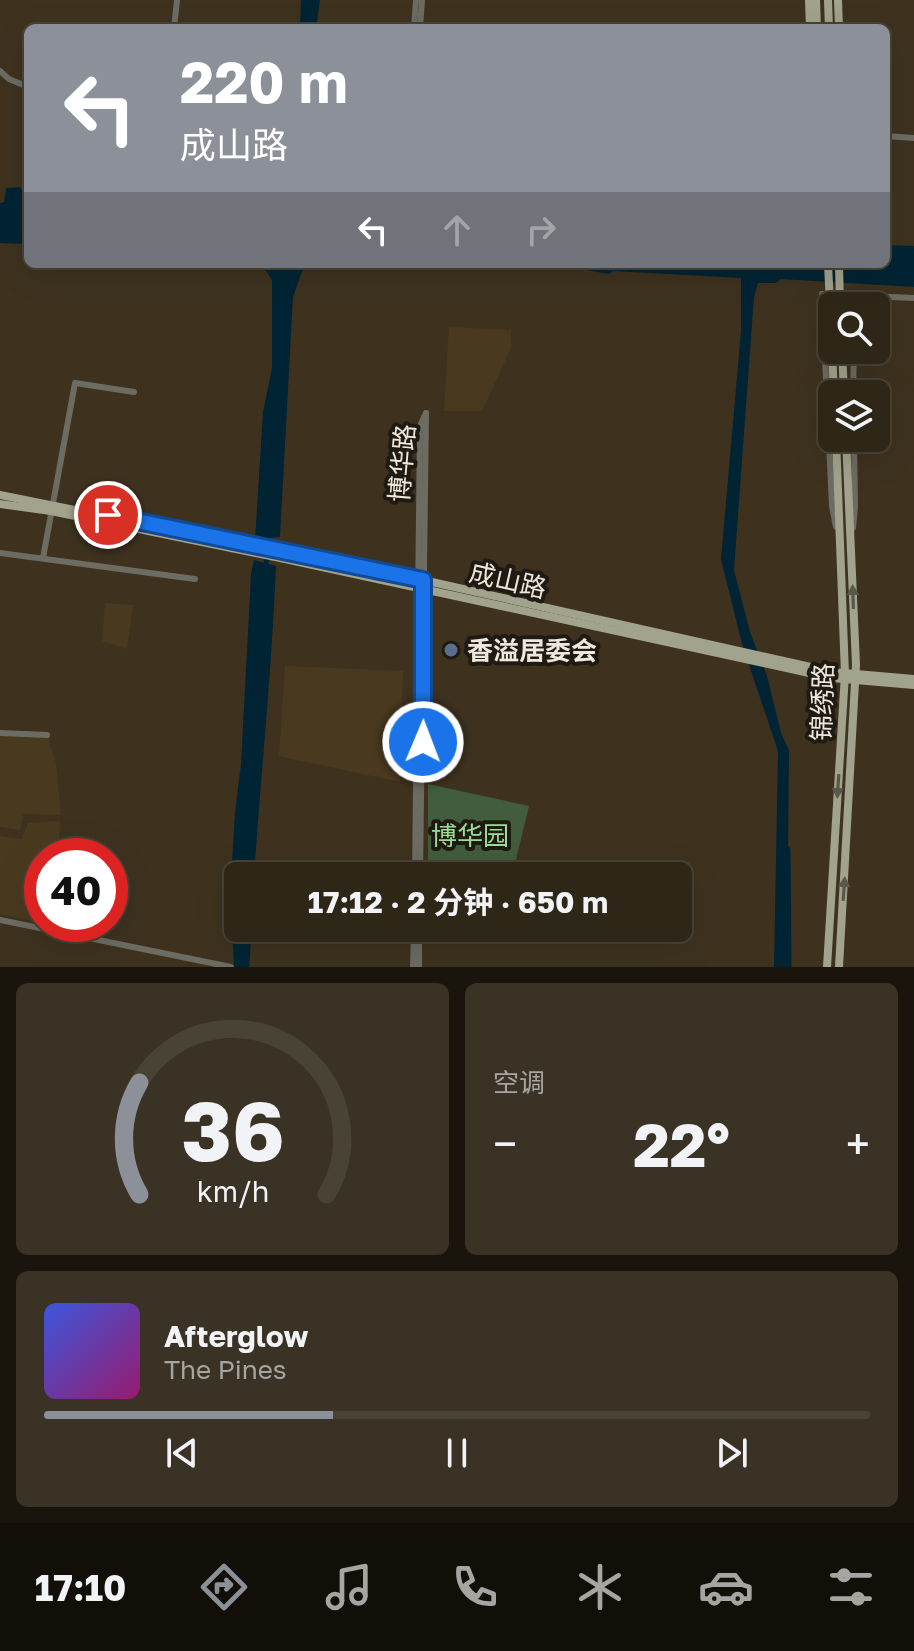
<!DOCTYPE html>
<html lang="zh">
<meta charset="utf-8">
<style>
:root{--surface:#2e2617;--page:#3a3224;--text:#f1f3f6;--muted:#a7a5a1;--line:#494336;--accent:#8c9099}
body{margin:0;font-family:"Golos Text","Noto Sans SC",sans-serif;background:var(--page);color:var(--text);height:100vh;display:flex;flex-direction:column;font-size:30px;white-space:nowrap}
*{box-sizing:border-box;margin:0}
p{font-size:26px;color:var(--muted)}
.icon{flex:none;width:44px;height:44px;fill:none;stroke:currentColor;stroke-width:2;stroke-linecap:round;stroke-linejoin:round}
.map{position:relative;height:967px;overflow:hidden}
.details{display:flex;flex-direction:column;gap:16px;padding:16px;background:#19150d;flex:1}
.details>*{flex:none}
.banner{position:absolute;left:24px;top:24px;width:866px;height:244px;border-radius:12px;box-shadow:0 8px 32px #0002,0 0 0 2px var(--line);background:#8c9099;color:#fff;overflow:hidden}
.tools{position:absolute;left:818px;top:292px;display:grid;gap:16px}
.tools a{display:grid;place-items:center;width:72px;height:72px;border-radius:12px;background:var(--surface);box-shadow:0 8px 32px #0002,0 0 0 2px var(--line);font-size:40px}
.speed{position:absolute;left:24px;top:838px;display:flex;gap:16px;font-size:40px;font-weight:700;text-align:center}
.speed>*{display:grid;place-content:center;width:104px;height:104px;border-radius:50%;background:var(--surface);box-shadow:0 8px 32px #0002,0 0 0 2px var(--line);line-height:1}
.speed .limit{border:12px solid #d22;background:#fff;color:#111}
.pin{position:absolute;display:grid;place-items:center;width:68px;height:68px;color:#fff;margin:-34px;border:4px solid #fff;border-radius:50%;box-shadow:0 2px 8px #0007}
.me{position:absolute;width:88px;margin:-44px;rotate:1deg;stroke-linejoin:round;filter:drop-shadow(0 0 6px #0008)}
.turn{display:flex;align-items:center;gap:28px;height:168px;padding:0 24px;font-size:36px}
.turn .icon{width:104px;height:104px;stroke-width:2.5}
.turn b{display:block;font-size:56px;line-height:68px}
.lanes{display:flex;align-items:center;height:76px;padding:0 24px;background:#0003;justify-content:center;gap:40px;direction:ltr}
.lanes .off{opacity:.35}
.big{font-size:60px;font-weight:700;line-height:1.1}
.details .widget{flex:1;display:flex;flex-direction:column;justify-content:center;gap:12px;min-width:0;padding:0 28px;border-radius:12px;background:var(--page)}
.details .dial{align-items:center;gap:0}
.dial svg{height:208px;overflow:visible;fill:none;stroke:var(--line);stroke-width:7;stroke-linecap:round;text-anchor:middle}
.dial text{fill:var(--text);stroke:none}
.song{display:flex;align-items:center;gap:24px}
.cover{width:96px;height:96px;border-radius:12px;background:linear-gradient(135deg,hsl(230 70% 55%),hsl(320 70% 35%))}
.played{height:8px;border-radius:4px;background:linear-gradient(90deg,var(--accent) 35%,var(--line) 35%)}
.keys{display:flex;justify-content:space-around;direction:ltr}
.heat{display:flex;justify-content:space-between;align-items:center;font-size:44px;direction:ltr}
.details .tiles{flex:1;display:grid;gap:16px;grid-template-columns:1fr 1fr}
.widget:last-child{grid-column:span 2}
.trip{position:absolute;left:224px;top:862px;width:468px;height:80px;border-radius:12px;background:var(--surface);box-shadow:0 8px 32px #0002,0 0 0 2px var(--line);font-weight:700;line-height:80px;text-align:center}
.dock{display:flex;height:128px;justify-content:space-around;align-items:center;background:#120f09;color:var(--muted)}
.dock .icon{width:56px;height:56px}
.dock .on{color:var(--accent)}
.dock b{font-size:36px;color:var(--text)}
.map>svg:first-child{display:block}
</style>
<div class="map">
<svg width="914" height="967" viewBox="0 0 914 967">
<rect width="100%" height="100%" fill="#3e321f"/>
<!-- built -->
<g fill="#493a1f">
<polygon points="449,327 511,330 511,348 482,411 444,411"/>
<polygon points="105,603 133,605 127,649 102,641"/>
<polygon points="285,666 403,671 400,782 279,756"/>
<polygon points="47,735 56,764 61,815 23,814 20,830 0,827 0,736"/>
<polygon points="60,821 58,856 42,856 42,923 0,914 0,836 22,839 28,823"/>
</g>
<!-- park -->
<polygon fill="#415d3d" points="428,784 529,806 512,876 428,876"/>
<!-- water -->
<g fill="#002434">
<polygon points="301,0 320,0 316,28 300,28"/>
<polygon points="20,187 28,198 28,244 0,243 0,203 4,202 6,188"/>
<polygon points="886,245 914,246 914,287 781,279 776,283 758,283 754,297 734,570 750,632 767,676 781,733 789,750 787,961 785,967 774,967 778,751 742,644 721,559 741,331 741,278 613,271 609,274 575,268 507,264 886,264"/>
<polygon points="256,264 307,264 301,274 293,297 280,537 255,540 263,412 272,368 272,280 267,272"/>
<path d="M254,560l22,6c-4,103 -15,206 -22,310h-16v52h14l-3,39h-18l3,-4 -4,-67 5,-83 6,-49 10,-190z"/>
</g>
<g fill="none" stroke-linecap="round" stroke-linejoin="round">
<!-- canal -->
<polyline stroke="#002434" stroke-width="5" points="266,566 268,532"/>
<!-- river -->
<polyline stroke="#002434" stroke-width="9" points="786,850 787,967"/>
<!-- minor -->
<g stroke="#6c6c62" stroke-width="6">
<polyline points="174,28 177,0"/>
<polyline points="414,28 416,0"/>
<polyline points="420,28 422,0"/>
<polyline points="0,71 9,79 28,87"/>
<polyline points="886,136 914,138"/>
<polyline points="853,394 854,350"/>
<polyline points="836,527 832,506 822,294 914,298"/>
<polyline points="853,528 855,507 854,438"/>
<polyline points="0,553 195,579"/>
<polyline points="43,558 75,383 134,392"/>
<polyline points="0,733 47,735"/>
<polyline points="415,876 420,426 426,413"/>
<polyline points="420,876 426,413"/>
<polyline points="0,920 231,967"/>
<polyline points="413,967 414,928"/>
<polyline points="419,967 419,928"/>
</g>
<!-- major -->
<g stroke="#a2a38d" stroke-width="8">
<polyline points="809,0 810,28"/>
<polyline points="816,0 817,28"/>
<polyline points="828,0 829,28"/>
<polyline points="838,0 839,28"/>
<polyline points="828,264 832,345"/>
<polyline points="839,264 840,306"/>
<polyline points="832,350 834,394"/>
<polyline points="842,350 844,394"/>
<polyline points="0,495 423,580 833,672 914,679"/>
<polyline points="0,504 51,511 285,559 832,678 914,685"/>
<polyline points="827,967 845,674 836,438"/>
<polyline points="839,967 856,665 846,438"/>
</g>
</g>
<!-- one-way arrows -->
<defs><path id="oneway-solid" d="M-6-.8H1V-3.2L6.5 0L1 3.2V.8H-6Z" transform="scale(2)"/></defs>
<g fill="#5a5849">
<use href="#oneway-solid" transform="translate(853 597) rotate(-92)"/>
<use href="#oneway-solid" transform="translate(838 786) rotate(94)"/>
<use href="#oneway-solid" transform="translate(844 889) rotate(-86)"/>
</g>
<g fill="none" stroke-linecap="round" stroke-linejoin="round">
<defs>
<polyline id="route" points="108,515 423,580 423,742"/>
</defs>
<!-- route casing -->
<use href="#route" stroke="#114b97" stroke-width="20"/>
<!-- route -->
<use href="#route" stroke="#1a73e8" stroke-width="14"/>
</g>
<!-- markers -->
<circle fill="#5c6f8a" stroke="#201b12" stroke-width="3" cx="451" cy="650" r="8"/>
<g text-anchor="middle" dominant-baseline="central" stroke-width="8" stroke-linejoin="round" paint-order="stroke">
<!-- street labels -->
<g font-size="26" fill="#eee7db" stroke="#201b12">
<text transform="translate(402 463) rotate(-85)">博华路</text>
<text transform="translate(508 580) rotate(13)">成山路</text>
<text transform="translate(822 702) rotate(-88)">锦绣路</text>
</g>
<!-- poi labels -->
<g font-size="26" font-weight="bold" fill="#eee7db" stroke="#201b12" text-anchor="start">
<text x="467" y="650">香溢居委会</text>
</g>
<!-- park labels -->
<g font-size="26" fill="#9cdb94" stroke="#201b12">
<text x="470" y="835">博华园</text>
</g>
</g>
</svg>
<div class="tools">
<a><svg class="icon" aria-label="search" viewBox="0 0 24 24"><circle cx="10" cy="10" r="6"/><path d="M15 15l6 6"/></svg></a>
<a><svg class="icon" aria-label="layers" viewBox="0 0 24 24"><path d="M12 4l9 5-9 5-9-5zM3 14l9 5 9-5"/></svg></a>
</div>
<div class="speed"><div class="limit">40</div></div>
<div class="pin" style="left:108px;top:515px;background:#d93025"><svg class="icon" aria-label="arrive" viewBox="0 0 24 24"><path d="M6 21V4h12l-3 4 3 4H6"/></svg></div>
<svg class="me" style="left:423px;top:742px" viewBox="-20 -20 40 40"><circle r="17" fill="#1a73e8" stroke="#fff" stroke-width="3"/><path d="M0-11L8 9 0 5-8 9z" fill="#fff"/></svg>
<div class="trip">17:12 · 2 分钟 · 650 m</div>
<div class="banner">
<div class="turn"><svg class="icon" aria-label="left" viewBox="0 0 24 24"><path d="M17 20v-9H6M10 6l-5 5 5 5"/></svg><div><b>220 m</b>成山路</div></div>
<div class="lanes"><svg class="icon" aria-label="left" viewBox="0 0 24 24"><path d="M17 20v-9H6M10 6l-5 5 5 5"/></svg><svg class="icon off" aria-label="ahead" viewBox="0 0 24 24"><path d="M12 20V5M6 11l6-6 6 6"/></svg><svg class="icon off" aria-label="right" viewBox="0 0 24 24"><path d="M7 20v-9h11M14 6l5 5-5 5"/></svg></div>
</div>
</div>
<section class="details">
<div class="tiles">
<div class="widget dial"><svg viewBox="0 0 100 80">
<path d="M14 69A42 42 0 1 1 86 69"/>
<path d="M14 69A42 42 0 0 1 14 26" stroke="#8c9099"/>
<text x="50" y="56" font-size="32" font-weight="700">36</text>
<text x="50" y="72" font-size="11">km/h</text>
</svg></div>
<div class="widget"><p>空调</p>
<div class="heat"><a>−</a><b class="big">22°</b><a>+</a></div>
</div>
<div class="widget">
<div class="song"><i class="cover"></i><div><b>Afterglow</b><p>The Pines</p></div></div>
<div class="played"></div>
<div class="keys"><svg class="icon" aria-label="previous" viewBox="0 0 24 24"><path d="M18 5L8 12l10 7zM5 5v14"/></svg><svg class="icon" aria-label="pause" viewBox="0 0 24 24"><path d="M8 5v14M16 5v14"/></svg><svg class="icon" aria-label="next" viewBox="0 0 24 24"><path d="M6 5l10 7-10 7zM19 5v14"/></svg></div>
</div>
</div>
</section>
<nav class="dock">
<b>17:10</b>
<svg class="icon on" aria-label="directions" viewBox="0 0 24 24"><path d="M12 3l9 9-9 9-9-9zM9 14v-3h6M13 9l2 2-2 2"/></svg>
<svg class="icon" aria-label="music" viewBox="0 0 24 24"><path d="M9 18V5l10-2v13"/><circle cx="6" cy="18" r="3"/><circle cx="16" cy="16" r="3"/></svg>
<svg class="icon" aria-label="phone" viewBox="0 0 24 24"><path d="M5 4h4l2 5-3 2q2 4 5 5l2-3 5 2v4C11 20 4 13 5 4z"/></svg>
<svg class="icon" aria-label="climate" viewBox="0 0 24 24"><path d="M12 3v18M4 7l16 10M4 17L20 7"/></svg>
<svg class="icon" aria-label="car" viewBox="0 0 24 24"><path d="M5 17H2v-5l4-1 3-4h7l3 4 3 1v5h-3M9 17h6M6 11h13"/><circle cx="7" cy="17" r="2"/><circle cx="17" cy="17" r="2"/></svg>
<svg class="icon" aria-label="filters" viewBox="0 0 24 24"><path d="M4 7h16M4 17h16"/><circle cx="9" cy="7" r="2"/><circle cx="15" cy="17" r="2"/></svg>
</nav>
